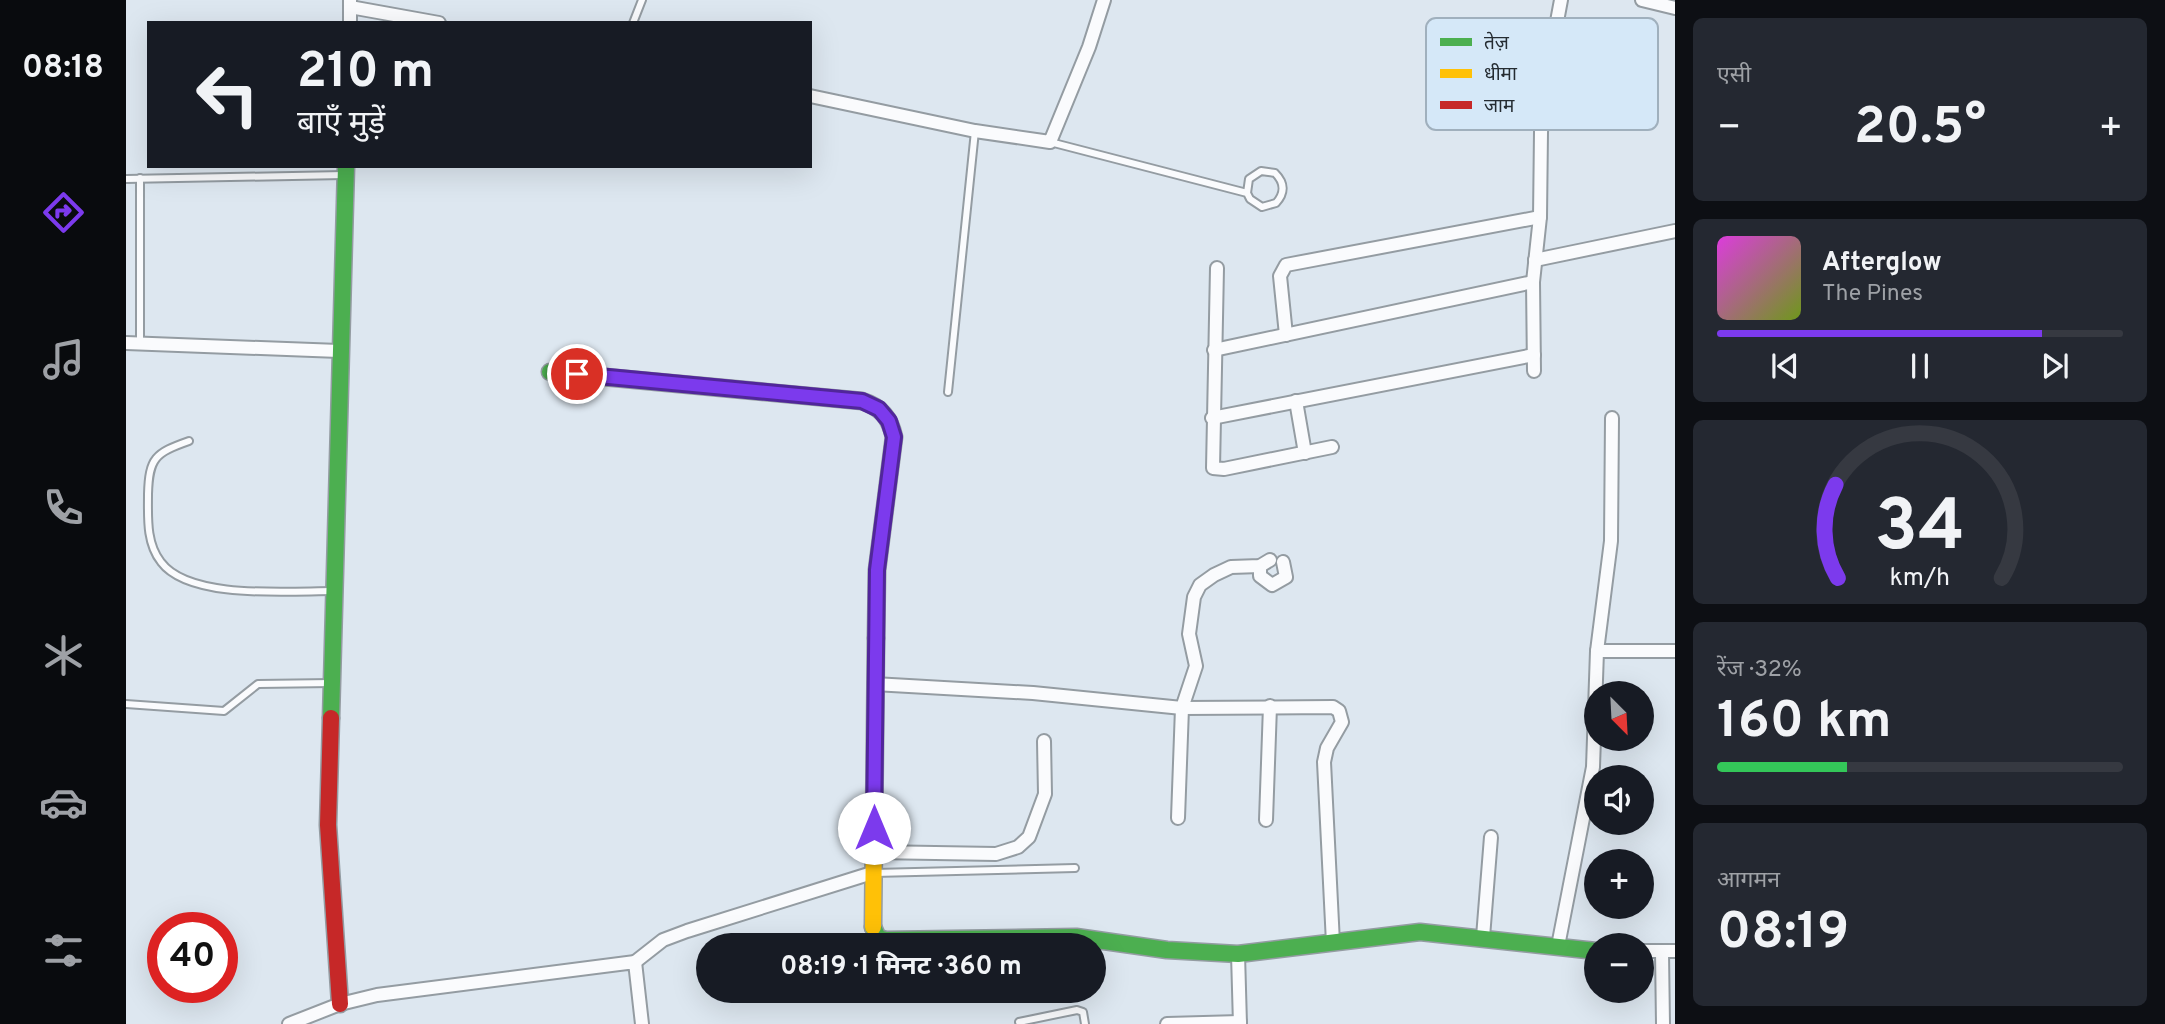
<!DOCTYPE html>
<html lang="hi">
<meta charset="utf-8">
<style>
:root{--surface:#171b24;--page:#242831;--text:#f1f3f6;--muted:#9ea1a6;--line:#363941;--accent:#7c3aed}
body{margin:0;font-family:Overpass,"Noto Sans Devanagari",sans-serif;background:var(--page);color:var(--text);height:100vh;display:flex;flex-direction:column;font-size:26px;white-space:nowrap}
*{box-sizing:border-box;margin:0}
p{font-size:23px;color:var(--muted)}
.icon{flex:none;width:38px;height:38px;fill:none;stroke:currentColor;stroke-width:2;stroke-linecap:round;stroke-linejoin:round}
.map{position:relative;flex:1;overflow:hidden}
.side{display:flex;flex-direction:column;gap:18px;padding:18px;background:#0d0f14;width:490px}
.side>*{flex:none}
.top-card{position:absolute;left:21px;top:21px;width:665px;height:147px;border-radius:0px;box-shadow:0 7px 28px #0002;background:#171b24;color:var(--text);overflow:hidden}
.needle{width:46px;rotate:156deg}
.fabs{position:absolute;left:1458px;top:681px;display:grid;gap:14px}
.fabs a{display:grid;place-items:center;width:70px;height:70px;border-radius:50%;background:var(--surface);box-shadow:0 7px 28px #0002;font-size:35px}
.speed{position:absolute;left:21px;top:912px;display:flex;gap:14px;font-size:35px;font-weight:700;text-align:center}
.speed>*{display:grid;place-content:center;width:91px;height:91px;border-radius:50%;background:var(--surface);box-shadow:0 7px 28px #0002;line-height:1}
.speed .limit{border:10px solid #d22;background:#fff;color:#111}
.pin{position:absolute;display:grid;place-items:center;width:60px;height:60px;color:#fff;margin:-30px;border:4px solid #fff;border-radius:50%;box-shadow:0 2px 7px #0007}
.me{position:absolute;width:77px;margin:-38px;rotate:0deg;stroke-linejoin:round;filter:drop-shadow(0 0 5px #0008)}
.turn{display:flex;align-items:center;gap:24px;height:147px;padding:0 35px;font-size:32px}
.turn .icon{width:91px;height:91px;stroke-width:2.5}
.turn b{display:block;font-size:49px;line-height:60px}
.big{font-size:52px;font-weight:700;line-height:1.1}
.side .tile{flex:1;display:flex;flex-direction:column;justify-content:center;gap:10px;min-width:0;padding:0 24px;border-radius:10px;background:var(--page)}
.side .dial{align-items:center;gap:0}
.dial svg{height:182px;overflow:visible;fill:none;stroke:var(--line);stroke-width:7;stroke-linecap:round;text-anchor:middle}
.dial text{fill:var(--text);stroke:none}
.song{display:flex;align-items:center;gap:21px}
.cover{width:84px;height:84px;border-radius:10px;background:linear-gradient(135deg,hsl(300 70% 55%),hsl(80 70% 35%))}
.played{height:7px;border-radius:4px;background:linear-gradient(90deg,var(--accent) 80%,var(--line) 80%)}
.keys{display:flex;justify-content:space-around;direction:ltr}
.heat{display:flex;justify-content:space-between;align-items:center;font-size:38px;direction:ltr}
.charge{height:10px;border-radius:5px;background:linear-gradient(90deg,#34c759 32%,var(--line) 0)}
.trip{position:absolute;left:570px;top:933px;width:410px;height:70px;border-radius:35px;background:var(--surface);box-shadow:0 7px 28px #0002;font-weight:700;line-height:70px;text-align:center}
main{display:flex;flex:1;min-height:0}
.menu{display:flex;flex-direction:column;width:126px;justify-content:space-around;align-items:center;background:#090b0e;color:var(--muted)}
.menu .icon{width:49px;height:49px}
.menu .current{color:var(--accent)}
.menu b{font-size:32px;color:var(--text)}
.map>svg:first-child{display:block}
</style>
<main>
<nav class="menu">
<b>08:18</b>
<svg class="icon current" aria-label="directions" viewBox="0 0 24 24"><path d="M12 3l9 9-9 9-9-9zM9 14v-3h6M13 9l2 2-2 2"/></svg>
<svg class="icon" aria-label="music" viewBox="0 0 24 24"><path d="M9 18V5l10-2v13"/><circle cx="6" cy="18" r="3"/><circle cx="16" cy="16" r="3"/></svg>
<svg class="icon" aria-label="phone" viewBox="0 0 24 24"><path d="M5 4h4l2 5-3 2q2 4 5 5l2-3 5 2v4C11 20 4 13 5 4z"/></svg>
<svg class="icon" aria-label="climate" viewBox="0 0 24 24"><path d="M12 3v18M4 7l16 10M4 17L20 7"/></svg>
<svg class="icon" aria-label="car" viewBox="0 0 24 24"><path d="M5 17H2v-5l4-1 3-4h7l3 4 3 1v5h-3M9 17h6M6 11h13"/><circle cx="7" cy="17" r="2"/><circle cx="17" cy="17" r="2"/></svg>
<svg class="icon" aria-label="filters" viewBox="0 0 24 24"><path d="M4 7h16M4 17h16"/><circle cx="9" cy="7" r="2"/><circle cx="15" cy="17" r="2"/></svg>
</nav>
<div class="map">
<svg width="1549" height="1024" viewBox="0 0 1549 1024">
<rect width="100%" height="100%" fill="#dde7f0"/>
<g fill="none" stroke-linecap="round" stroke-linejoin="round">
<defs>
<g id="lane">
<polyline points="507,23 516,0"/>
<path d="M924,142l197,51 3,6 12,8 14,-4c9,-10 9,-20 -1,-30l-14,-2 -12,8 -2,14"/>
<polyline points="0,179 218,175"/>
<polyline points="14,343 14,178"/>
<polyline points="822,392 849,131"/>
<path d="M63,441c-34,12 -40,17 -41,53 0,23 -2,49 13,68 28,38 128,29 172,29"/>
<polyline points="0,704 98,711 132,684 206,683"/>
<polyline points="748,873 949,868"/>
<polyline points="893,1022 951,1010 957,1012 959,1024"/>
</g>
<g id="street">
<polyline points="1516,0 1549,8"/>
<polyline points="224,7 313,23"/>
<polyline points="224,23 224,0"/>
<polyline points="684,96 849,131 924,142 963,47 978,0"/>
<polyline points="1409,260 1549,231"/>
<polyline points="1091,268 1087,468 1098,469 1206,447"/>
<polyline points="1160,335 1154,276 1160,265 1414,217"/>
<polyline points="0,343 213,351"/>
<polyline points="1088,350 1407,282"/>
<polyline points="1408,371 1407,282 1414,217 1415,132 1420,80 1435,0"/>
<polyline points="1170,401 1179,453"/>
<polyline points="1086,418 1408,355"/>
<polyline points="1134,566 1134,576 1146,585 1160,577 1157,562"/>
<polyline points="1471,651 1549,651"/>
<polyline points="748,684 907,693 1056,708 1207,707 1213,711 1216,722 1201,748 1198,762 1207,943"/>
<polyline points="1052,818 1056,708 1070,666 1063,634 1068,597 1074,585 1088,575 1105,567 1134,566 1144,560"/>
<polyline points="1140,820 1144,706"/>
<polyline points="748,852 870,854 892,847 903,837 919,794 918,741"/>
<polyline points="1357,937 1365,837"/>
<polyline points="1432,946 1467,767 1471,651 1485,541 1486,418"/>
<polyline points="1516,951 1549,951"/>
<polyline points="1536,952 1537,1024"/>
<polyline points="1112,954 1114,1024"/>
<polyline points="509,962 537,940 561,931 746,873"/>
<polyline points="163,1024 214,1004 251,995 509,962 516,1024"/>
<polyline points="1041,1024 1114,1022"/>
</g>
<g id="fast">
<path d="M424,372l312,29c19,6 28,17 32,36l-17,133 -1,68"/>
<polyline points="205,718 220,166"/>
<polyline points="747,927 752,938 760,940 950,937 1041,950 1112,954 1294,932 1470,951"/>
</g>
<polyline id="slow" points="747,927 750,638"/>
<polyline id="jam" points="205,718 202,825 214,1004"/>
</defs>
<!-- lane casing -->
<use href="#lane" stroke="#949ca2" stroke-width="10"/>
<!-- street casing -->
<use href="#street" stroke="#949ca2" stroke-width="16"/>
<!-- fast casing -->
<use href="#fast" stroke="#949ca2" stroke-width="19"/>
<!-- slow casing -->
<use href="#slow" stroke="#949ca2" stroke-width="19"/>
<!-- jam casing -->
<use href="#jam" stroke="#949ca2" stroke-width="19"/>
<!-- lane -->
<use href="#lane" stroke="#fafbfd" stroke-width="6"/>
<!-- street -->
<use href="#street" stroke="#fafbfd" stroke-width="12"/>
<!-- fast -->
<use href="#fast" stroke="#4caf50" stroke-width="16"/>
<!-- slow -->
<use href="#slow" stroke="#ffc107" stroke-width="16"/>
<!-- jam -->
<use href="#jam" stroke="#c62828" stroke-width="16"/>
</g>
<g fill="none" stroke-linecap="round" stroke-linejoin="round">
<defs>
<polyline id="route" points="451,374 715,399 736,401 753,409 763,421 768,437 751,570 748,828"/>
</defs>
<!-- route casing -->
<use href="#route" stroke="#51269a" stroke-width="18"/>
<!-- route -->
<use href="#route" stroke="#7c3aed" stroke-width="12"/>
</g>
<!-- legend -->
<rect x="1300" y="18" width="232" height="112" rx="10" fill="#d5e8f8" stroke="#a0b0bd" stroke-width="2"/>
<rect x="1314" y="38" width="32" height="8" fill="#4caf50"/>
<rect x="1314" y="69" width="32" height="9" fill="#ffc107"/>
<rect x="1314" y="101" width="32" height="8" fill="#c62828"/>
<g font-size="19" fill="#252c32">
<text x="1358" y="49">तेज़</text>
<text x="1358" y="80">धीमा</text>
<text x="1358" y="112">जाम</text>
</g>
</svg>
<div class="fabs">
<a><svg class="needle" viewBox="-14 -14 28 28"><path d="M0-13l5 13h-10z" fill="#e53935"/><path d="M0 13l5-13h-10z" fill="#9ea1a6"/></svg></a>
<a><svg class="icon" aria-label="sound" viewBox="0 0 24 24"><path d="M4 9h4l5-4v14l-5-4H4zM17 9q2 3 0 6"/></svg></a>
<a>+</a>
<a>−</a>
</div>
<div class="speed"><div class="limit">40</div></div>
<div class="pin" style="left:451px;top:374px;background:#d93025"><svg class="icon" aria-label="arrive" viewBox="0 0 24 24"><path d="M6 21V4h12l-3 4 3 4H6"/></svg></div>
<svg class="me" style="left:748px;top:828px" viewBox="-20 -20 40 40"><circle r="19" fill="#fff"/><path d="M0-13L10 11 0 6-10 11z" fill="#7c3aed"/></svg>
<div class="trip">08:19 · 1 मिनट · 360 m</div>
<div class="top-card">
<div class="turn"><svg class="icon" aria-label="left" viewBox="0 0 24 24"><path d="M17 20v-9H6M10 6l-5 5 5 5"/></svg><div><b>210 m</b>बाएँ मुड़ें</div></div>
</div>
</div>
<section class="side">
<div class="tile"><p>एसी</p>
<div class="heat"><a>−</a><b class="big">20.5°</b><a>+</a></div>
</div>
<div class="tile">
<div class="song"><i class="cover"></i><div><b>Afterglow</b><p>The Pines</p></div></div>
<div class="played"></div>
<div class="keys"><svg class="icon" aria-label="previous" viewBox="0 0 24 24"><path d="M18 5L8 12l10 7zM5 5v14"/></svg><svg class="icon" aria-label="pause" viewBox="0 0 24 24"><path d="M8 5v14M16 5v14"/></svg><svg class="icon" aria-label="next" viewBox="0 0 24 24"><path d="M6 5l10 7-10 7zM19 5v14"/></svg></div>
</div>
<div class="tile dial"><svg viewBox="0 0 100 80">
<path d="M14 69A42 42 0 1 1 86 69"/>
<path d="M14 69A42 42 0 0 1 13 28" stroke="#7c3aed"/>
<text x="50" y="56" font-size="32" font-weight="700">34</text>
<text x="50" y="72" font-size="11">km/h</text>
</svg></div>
<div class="tile"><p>रेंज · 32%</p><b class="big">160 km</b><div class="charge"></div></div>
<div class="tile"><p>आगमन</p><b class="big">08:19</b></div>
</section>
</main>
